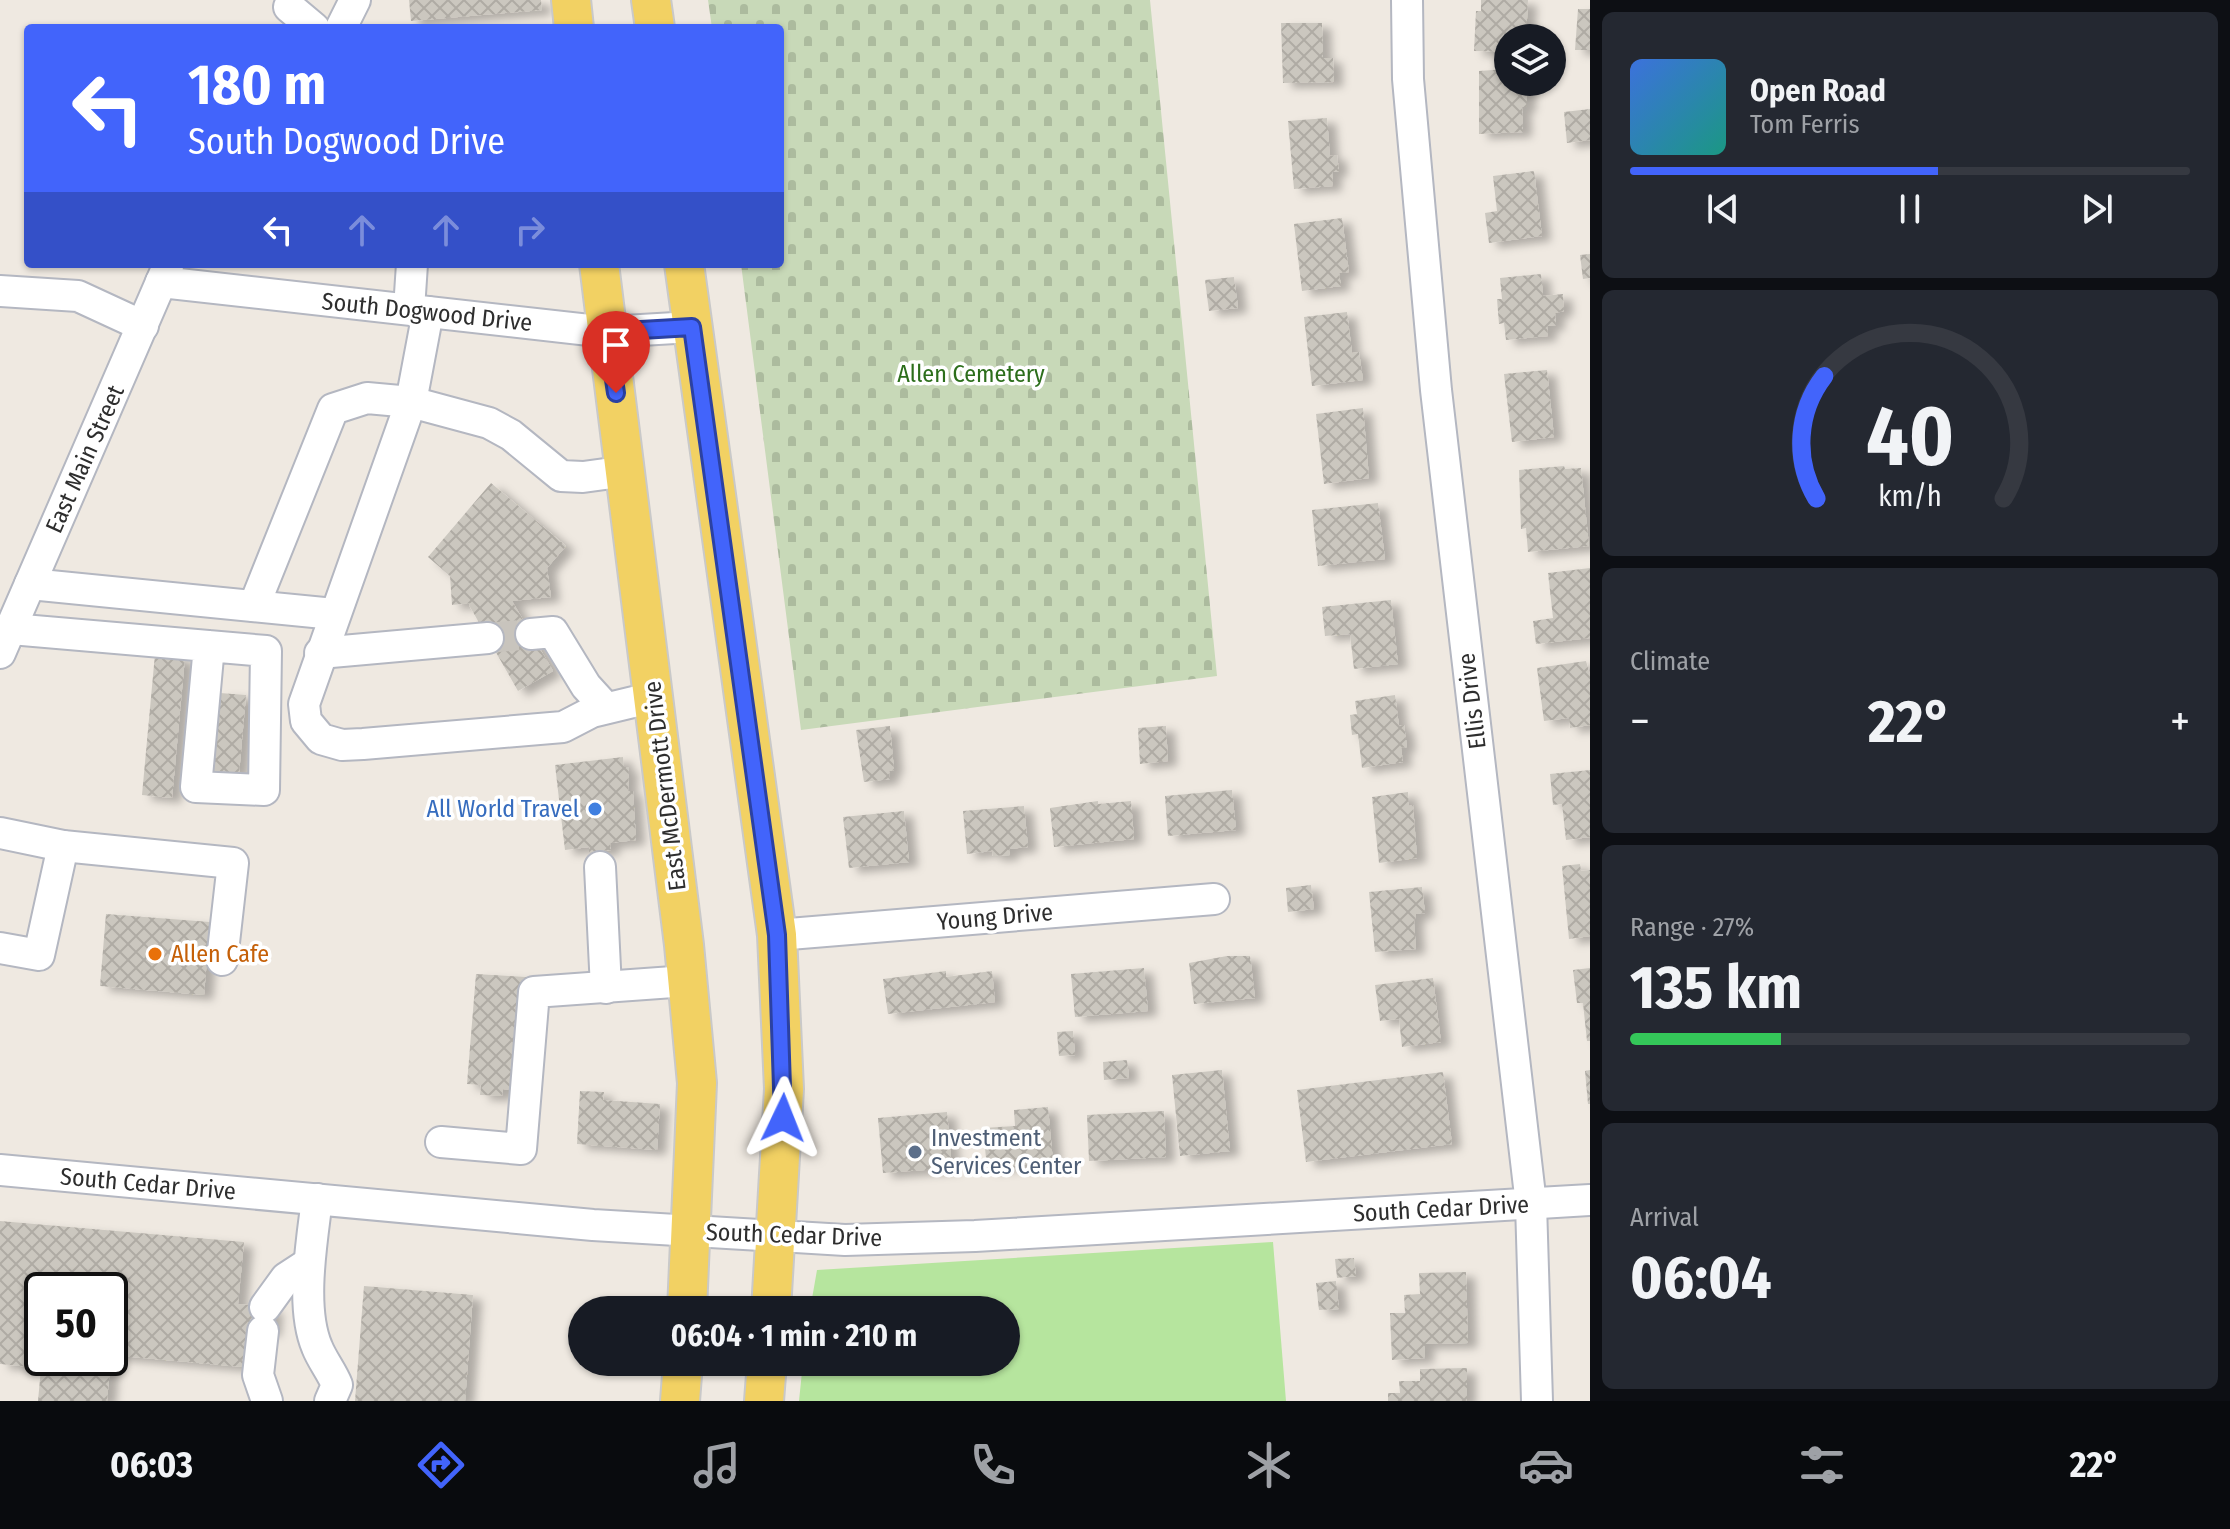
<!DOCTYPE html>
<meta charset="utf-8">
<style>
:root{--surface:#171b24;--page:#242831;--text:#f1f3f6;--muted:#9ea1a6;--line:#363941;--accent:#4264fb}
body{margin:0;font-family:"Fira Sans Condensed",sans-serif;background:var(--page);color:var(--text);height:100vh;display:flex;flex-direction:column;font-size:30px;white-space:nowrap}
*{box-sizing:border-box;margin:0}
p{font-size:26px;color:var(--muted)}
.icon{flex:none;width:44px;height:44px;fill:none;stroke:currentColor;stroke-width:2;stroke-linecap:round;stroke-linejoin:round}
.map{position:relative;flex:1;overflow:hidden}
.sheet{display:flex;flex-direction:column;gap:12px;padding:12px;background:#0d0f14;width:640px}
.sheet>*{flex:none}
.guide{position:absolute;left:24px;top:24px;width:760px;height:244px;border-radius:8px;box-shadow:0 2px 6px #0004;background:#4264fb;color:#fff;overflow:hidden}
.controls{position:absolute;left:1494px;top:24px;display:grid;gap:16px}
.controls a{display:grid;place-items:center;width:72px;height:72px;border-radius:50%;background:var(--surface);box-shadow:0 2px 6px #0004;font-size:40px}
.speed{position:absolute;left:24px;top:1272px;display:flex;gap:16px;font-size:40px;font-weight:700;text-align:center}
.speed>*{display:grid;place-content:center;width:104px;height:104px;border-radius:50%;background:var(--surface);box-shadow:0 2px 6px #0004;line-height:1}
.speed .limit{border:4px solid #111;border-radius:12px;background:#fff;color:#111}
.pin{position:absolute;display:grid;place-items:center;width:68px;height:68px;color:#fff;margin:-82px -34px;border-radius:50% 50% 50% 0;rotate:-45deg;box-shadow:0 0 8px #0007}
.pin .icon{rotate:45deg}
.me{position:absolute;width:88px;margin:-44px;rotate:2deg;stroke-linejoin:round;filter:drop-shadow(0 0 6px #0008)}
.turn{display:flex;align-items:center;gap:28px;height:168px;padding:0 32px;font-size:36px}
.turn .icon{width:104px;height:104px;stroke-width:2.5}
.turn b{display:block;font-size:56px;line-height:68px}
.lanes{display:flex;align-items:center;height:76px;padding:0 32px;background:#0003;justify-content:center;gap:40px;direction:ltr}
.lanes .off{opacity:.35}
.big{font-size:60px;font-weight:700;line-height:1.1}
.sheet .tile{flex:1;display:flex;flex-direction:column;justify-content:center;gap:12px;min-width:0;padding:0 28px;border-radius:12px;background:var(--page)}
.sheet .dial{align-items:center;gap:0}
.dial svg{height:208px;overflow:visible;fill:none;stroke:var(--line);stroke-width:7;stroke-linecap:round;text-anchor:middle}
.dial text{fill:var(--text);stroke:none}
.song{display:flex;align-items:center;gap:24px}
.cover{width:96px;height:96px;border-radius:12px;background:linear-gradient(135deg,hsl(220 70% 55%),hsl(170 70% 35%))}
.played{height:8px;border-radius:4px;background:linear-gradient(90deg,var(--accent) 55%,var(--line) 55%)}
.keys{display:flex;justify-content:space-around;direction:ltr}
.heat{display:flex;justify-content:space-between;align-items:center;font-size:44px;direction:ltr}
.charge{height:12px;border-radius:6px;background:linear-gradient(90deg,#34c759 27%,var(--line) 0)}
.trip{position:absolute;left:568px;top:1296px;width:452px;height:80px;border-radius:40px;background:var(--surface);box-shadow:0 2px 6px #0004;font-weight:700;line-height:80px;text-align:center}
.tab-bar{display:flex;height:128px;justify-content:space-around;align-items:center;background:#090b0e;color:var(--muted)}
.tab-bar .icon{width:56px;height:56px}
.tab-bar .selected{color:var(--accent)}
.tab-bar b{font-size:36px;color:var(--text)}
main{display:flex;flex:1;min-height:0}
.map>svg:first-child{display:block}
</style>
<main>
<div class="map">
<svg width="1590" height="1401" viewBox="0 0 1590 1401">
<defs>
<pattern id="cemetery-stones" width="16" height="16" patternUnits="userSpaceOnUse" patternTransform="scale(2)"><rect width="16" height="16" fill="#c8d9b8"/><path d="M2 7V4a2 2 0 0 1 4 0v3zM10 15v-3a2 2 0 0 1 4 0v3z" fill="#acbb9e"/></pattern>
<pattern id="building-cross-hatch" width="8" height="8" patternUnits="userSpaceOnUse" patternTransform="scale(2)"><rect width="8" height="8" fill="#cbc7bf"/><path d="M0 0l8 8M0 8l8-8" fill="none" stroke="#afaba4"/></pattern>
<filter id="shadow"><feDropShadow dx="9" dy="5" stdDeviation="4" flood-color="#0004"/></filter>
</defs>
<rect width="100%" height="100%" fill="#efe9e1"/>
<!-- grass -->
<polygon fill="#b6e59e" points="1273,1242 1286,1401 799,1401 803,1362 1006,1362 1006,1310 810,1310 817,1270"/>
<!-- cemetery -->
<polygon fill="url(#cemetery-stones)" points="708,0 1150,0 1217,676 801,730 741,264 780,264 780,28 712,28"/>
<!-- building -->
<g fill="url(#building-cross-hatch)" filter="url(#shadow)">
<polygon points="409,0 541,0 542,10 411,21"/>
<polygon points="1481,0 1528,0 1526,38 1508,38 1508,52 1474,51 1476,11 1481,11"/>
<polygon points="1578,9 1590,9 1590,50 1575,50"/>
<polygon points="1281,23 1322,23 1323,58 1333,58 1334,82 1283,83"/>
<polygon points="1508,69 1508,82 1527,85 1527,107 1522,107 1523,132 1479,134 1479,71"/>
<polygon points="1590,109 1590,140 1567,143 1564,112"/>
<polygon points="1327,118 1330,156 1337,155 1339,171 1332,172 1333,186 1294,189 1288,121"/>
<polygon points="1534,171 1542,236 1489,243 1485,213 1497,211 1493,176"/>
<polygon points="1342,218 1349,272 1339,273 1341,286 1302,291 1294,224"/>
<polygon points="1590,254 1590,278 1583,279 1580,255"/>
<polygon points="1541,274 1543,296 1563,294 1564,311 1555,313 1556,325 1547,326 1548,336 1506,340 1504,323 1499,324 1497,299 1502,299 1500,278"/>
<polygon points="1234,277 1238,308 1209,311 1205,280"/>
<polygon points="1347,312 1352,353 1359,352 1363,380 1312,386 1304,317"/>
<polygon points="1547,370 1554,437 1512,442 1504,374"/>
<polygon points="1363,408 1369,478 1324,484 1316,414"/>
<polygon points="1564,466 1565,469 1581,468 1589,546 1528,552 1526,528 1521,529 1519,470"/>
<polygon points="491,483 566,546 547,568 551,597 512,601 553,671 518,691 469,605 472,603 452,605 450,576 428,557"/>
<polygon points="1378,503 1385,559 1318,566 1312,510"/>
<polygon points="1590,568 1590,638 1536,644 1533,621 1553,618 1548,573"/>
<polygon points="1391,600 1398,664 1354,669 1350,634 1325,636 1322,607"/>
<polygon points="155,654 185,657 172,798 142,795"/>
<polygon points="1586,661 1590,675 1590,725 1570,728 1569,718 1544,721 1537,668"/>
<polygon points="220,693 246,695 239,774 213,771"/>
<polygon points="1395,695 1399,726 1404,725 1407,747 1401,748 1403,762 1362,768 1358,734 1352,735 1350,715 1357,714 1355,701"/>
<polygon points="890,726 894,770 889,771 890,779 864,782 856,730"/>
<polygon points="1166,726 1168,761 1140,764 1138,728"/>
<polygon points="623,757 624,767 629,767 628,791 633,791 636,840 610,843 611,850 589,852 589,847 565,850 555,765"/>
<polygon points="1590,770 1590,837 1566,840 1562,804 1553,805 1550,774"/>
<polygon points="1232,790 1236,830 1168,836 1165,796"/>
<polygon points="1408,792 1409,806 1413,805 1417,858 1379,863 1372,797"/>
<polygon points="1098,801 1098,804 1131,801 1134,839 1054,847 1050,808"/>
<polygon points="1024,806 1028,847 1009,849 1010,855 993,856 992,851 967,854 963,811"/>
<polygon points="904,811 909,862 849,868 843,817"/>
<polygon points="1580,864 1581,871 1590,870 1590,936 1569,939 1562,866"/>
<polygon points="1311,885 1314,909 1288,912 1286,888"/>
<polygon points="1422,887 1425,913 1416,914 1414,923 1416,949 1375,952 1369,892"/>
<polygon points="106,914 210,922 204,995 100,986"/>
<polygon points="1250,956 1255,998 1194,1004 1189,963 1227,956"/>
<polygon points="1144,968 1148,1011 1075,1017 1071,974"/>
<polygon points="1590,968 1590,1041 1587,1041 1583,1003 1577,1003 1573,970"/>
<polygon points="946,971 946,977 992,971 995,1002 888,1014 883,979"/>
<polygon points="476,974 526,977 518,1079 511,1078 510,1090 503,1089 502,1096 480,1095 481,1085 467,1084"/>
<polygon points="1433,978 1441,1042 1402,1047 1399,1019 1380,1021 1375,985"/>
<polygon points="1073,1031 1075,1055 1059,1056 1057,1032"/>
<polygon points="1127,1060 1129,1078 1104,1080 1103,1062"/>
<polygon points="1222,1070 1230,1151 1180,1156 1172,1075"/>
<polygon points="1590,1070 1590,1104 1588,1104 1585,1071"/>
<polygon points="1443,1072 1452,1144 1306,1162 1297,1090"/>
<polygon points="580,1091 604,1092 603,1100 660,1104 657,1150 577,1144"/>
<polygon points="1048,1107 1053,1162 987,1168 983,1128 1015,1126 1014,1110"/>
<polygon points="1164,1111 1166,1157 1089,1161 1087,1115"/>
<polygon points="947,1112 952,1168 883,1173 878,1118"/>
<polygon points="0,1221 244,1242 238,1304 274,1308 272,1332 246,1330 243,1367 110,1355 110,1290 42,1290 42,1358 111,1358 107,1401 38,1401 41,1368 0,1364"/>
<polygon points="1354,1258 1356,1276 1337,1278 1335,1259"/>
<polygon points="1466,1272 1468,1343 1425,1344 1425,1358 1392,1360 1390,1313 1405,1313 1404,1295 1420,1294 1419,1273"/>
<polygon points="1336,1281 1339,1309 1319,1310 1316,1283"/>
<polygon points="364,1286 473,1295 465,1401 355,1401"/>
<polygon points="1467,1368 1467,1401 1388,1401 1388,1393 1400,1393 1399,1381 1420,1381 1420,1369"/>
</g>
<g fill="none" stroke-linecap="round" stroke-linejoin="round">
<!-- minor-tunnel -->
<polyline stroke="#c8c4bd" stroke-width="30" stroke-dasharray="30 15" stroke-linecap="butt" points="488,638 531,634"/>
<defs>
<g id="minor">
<polyline points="1407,0 1408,79 1436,390 1531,1204 1537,1401"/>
<polyline points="289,7 314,28"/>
<polyline points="341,28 355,0"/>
<polyline points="161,282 607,332 692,327"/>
<polyline points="0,291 78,296 143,326"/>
<polyline points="409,309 412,264"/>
<polyline points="428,312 411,402 304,704 306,721 321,739 342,745 363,744 563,727 592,712 654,697"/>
<polyline points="30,584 334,614"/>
<polyline points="254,606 333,409 367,398 411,402 489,423 511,435 561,476 583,477 627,471"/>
<polyline points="11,629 266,651 264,790 196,787 209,646"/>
<polyline points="531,634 553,632 586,686 606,708"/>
<polyline points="0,653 168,266"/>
<polyline points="320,653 488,638"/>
<polyline points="0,833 63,846 233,863 222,960"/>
<polyline points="600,867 606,988"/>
<polyline points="777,935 1214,899"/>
<polyline points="0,948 39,955 63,846"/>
<polyline points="441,1142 521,1149 534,992 687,981"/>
<polyline points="0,1170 593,1225 845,1240 975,1236 1590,1200"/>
<path d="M317,1199c-5,42 -17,108 0,148 5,13 15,25 20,38l-7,16"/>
<polyline points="265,1307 286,1278 309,1263"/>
<polyline points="263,1331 258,1375 267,1401"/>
</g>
<g id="major">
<polyline points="571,0 574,28"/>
<polyline points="651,0 655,28"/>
<polyline points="599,264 684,945 697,1083 687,1310"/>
<polyline points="684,264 777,935 784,1089 771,1310"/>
<polyline points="680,1401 683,1362"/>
<polyline points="764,1401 767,1362"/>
</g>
</defs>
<!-- minor casing -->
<use href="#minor" stroke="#b4b7c1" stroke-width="34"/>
<!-- major casing -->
<use href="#major" stroke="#c9c9c9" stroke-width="42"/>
<!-- minor -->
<use href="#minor" stroke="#fff" stroke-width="30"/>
<!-- major -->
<use href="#major" stroke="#f2d163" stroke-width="38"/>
</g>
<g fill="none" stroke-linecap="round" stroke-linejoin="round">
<defs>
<polyline id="route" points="616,393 607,332 692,327 777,935 783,1118"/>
</defs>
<!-- route casing -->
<use href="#route" stroke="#2b41a3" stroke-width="20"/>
<!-- route -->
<use href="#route" stroke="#4264fb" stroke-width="14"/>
</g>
<!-- markers -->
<circle fill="#3f7fe0" stroke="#fff" stroke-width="3" cx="595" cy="809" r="8"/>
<circle fill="#e8710a" stroke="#fff" stroke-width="3" cx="155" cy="954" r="8"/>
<circle fill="#5c6f8a" stroke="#fff" stroke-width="3" cx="915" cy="1152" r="8"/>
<g text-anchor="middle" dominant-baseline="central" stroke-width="7" stroke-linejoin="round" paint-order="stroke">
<!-- street labels -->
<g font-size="24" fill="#2e2e2e" stroke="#fff">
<text transform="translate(427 312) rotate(6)">South Dogwood Drive</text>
<text transform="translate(85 459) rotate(-66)">East Main Street</text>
<text transform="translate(1472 701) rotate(-97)">Ellis Drive</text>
<text transform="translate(665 786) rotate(-97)">East McDermott Drive</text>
<text transform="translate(995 917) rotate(-5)">Young Drive</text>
<text transform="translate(148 1184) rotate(5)">South Cedar Drive</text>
<text transform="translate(1441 1209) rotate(-3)">South Cedar Drive</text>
<text transform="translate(794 1235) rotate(2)">South Cedar Drive</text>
</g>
<!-- park labels -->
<g font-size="24" fill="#2c6e1b" stroke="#fff">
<text x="971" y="374">Allen Cemetery</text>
</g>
<!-- shop labels -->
<g font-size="24" fill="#366cbe" stroke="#fff" text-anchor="end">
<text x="579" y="809">All World Travel</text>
</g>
<!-- food labels -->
<g font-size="24" fill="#c56008" stroke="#fff" text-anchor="start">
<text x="171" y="954">Allen Cafe</text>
</g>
<!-- service labels -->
<g font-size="24" fill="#4e5e75" stroke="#fff" text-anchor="start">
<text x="931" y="1138">Investment<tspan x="931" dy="28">Services Center</tspan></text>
</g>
</g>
</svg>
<div class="controls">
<a><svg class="icon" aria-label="layers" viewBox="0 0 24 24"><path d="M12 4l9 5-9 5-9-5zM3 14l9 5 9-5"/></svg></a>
</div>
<div class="speed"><div class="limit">50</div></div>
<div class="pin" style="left:616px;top:393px;background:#d93025"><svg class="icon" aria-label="arrive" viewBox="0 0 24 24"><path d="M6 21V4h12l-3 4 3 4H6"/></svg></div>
<svg class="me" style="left:783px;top:1118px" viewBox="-20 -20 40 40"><path d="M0-17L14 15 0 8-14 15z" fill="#4264fb" stroke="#fff" stroke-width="4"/></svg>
<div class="trip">06:04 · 1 min · 210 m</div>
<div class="guide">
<div class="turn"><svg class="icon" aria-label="left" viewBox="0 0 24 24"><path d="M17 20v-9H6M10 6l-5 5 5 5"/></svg><div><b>180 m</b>South Dogwood Drive</div></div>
<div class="lanes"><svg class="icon" aria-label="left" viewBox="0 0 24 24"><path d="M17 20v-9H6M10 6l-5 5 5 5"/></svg><svg class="icon off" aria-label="ahead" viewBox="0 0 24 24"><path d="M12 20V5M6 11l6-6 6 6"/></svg><svg class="icon off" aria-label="ahead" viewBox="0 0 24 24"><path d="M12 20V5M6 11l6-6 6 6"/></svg><svg class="icon off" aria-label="right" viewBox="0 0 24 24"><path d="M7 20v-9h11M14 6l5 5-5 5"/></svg></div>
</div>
</div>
<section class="sheet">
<div class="tile">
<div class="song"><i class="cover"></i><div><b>Open Road</b><p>Tom Ferris</p></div></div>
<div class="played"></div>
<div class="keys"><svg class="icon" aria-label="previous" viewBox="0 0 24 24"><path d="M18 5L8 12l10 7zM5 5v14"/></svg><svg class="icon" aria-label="pause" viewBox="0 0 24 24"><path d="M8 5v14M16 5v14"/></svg><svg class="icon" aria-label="next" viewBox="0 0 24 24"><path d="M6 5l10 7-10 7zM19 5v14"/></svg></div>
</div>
<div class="tile dial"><svg viewBox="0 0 100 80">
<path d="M14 69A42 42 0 1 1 86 69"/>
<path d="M14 69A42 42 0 0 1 17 22" stroke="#4264fb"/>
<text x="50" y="56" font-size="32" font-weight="700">40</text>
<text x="50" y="72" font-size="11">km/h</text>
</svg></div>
<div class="tile"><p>Climate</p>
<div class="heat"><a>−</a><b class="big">22°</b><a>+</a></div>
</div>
<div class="tile"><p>Range · 27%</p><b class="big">135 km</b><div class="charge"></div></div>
<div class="tile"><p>Arrival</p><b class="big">06:04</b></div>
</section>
</main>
<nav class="tab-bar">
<b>06:03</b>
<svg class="icon selected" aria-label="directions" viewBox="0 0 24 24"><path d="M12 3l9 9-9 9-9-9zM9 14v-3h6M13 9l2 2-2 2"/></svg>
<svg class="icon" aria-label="music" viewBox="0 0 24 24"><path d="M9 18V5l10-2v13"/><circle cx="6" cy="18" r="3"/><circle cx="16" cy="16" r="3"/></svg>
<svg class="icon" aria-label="phone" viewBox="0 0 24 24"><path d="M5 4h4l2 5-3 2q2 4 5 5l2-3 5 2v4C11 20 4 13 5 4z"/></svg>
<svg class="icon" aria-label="climate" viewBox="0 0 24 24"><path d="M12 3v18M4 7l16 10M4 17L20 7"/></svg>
<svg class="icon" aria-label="car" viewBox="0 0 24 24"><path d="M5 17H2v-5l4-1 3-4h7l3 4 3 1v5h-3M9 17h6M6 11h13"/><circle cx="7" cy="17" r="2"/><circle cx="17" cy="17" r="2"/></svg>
<svg class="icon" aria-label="filters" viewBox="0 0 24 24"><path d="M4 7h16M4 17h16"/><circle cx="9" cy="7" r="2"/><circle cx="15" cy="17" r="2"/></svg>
<b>22°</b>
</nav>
